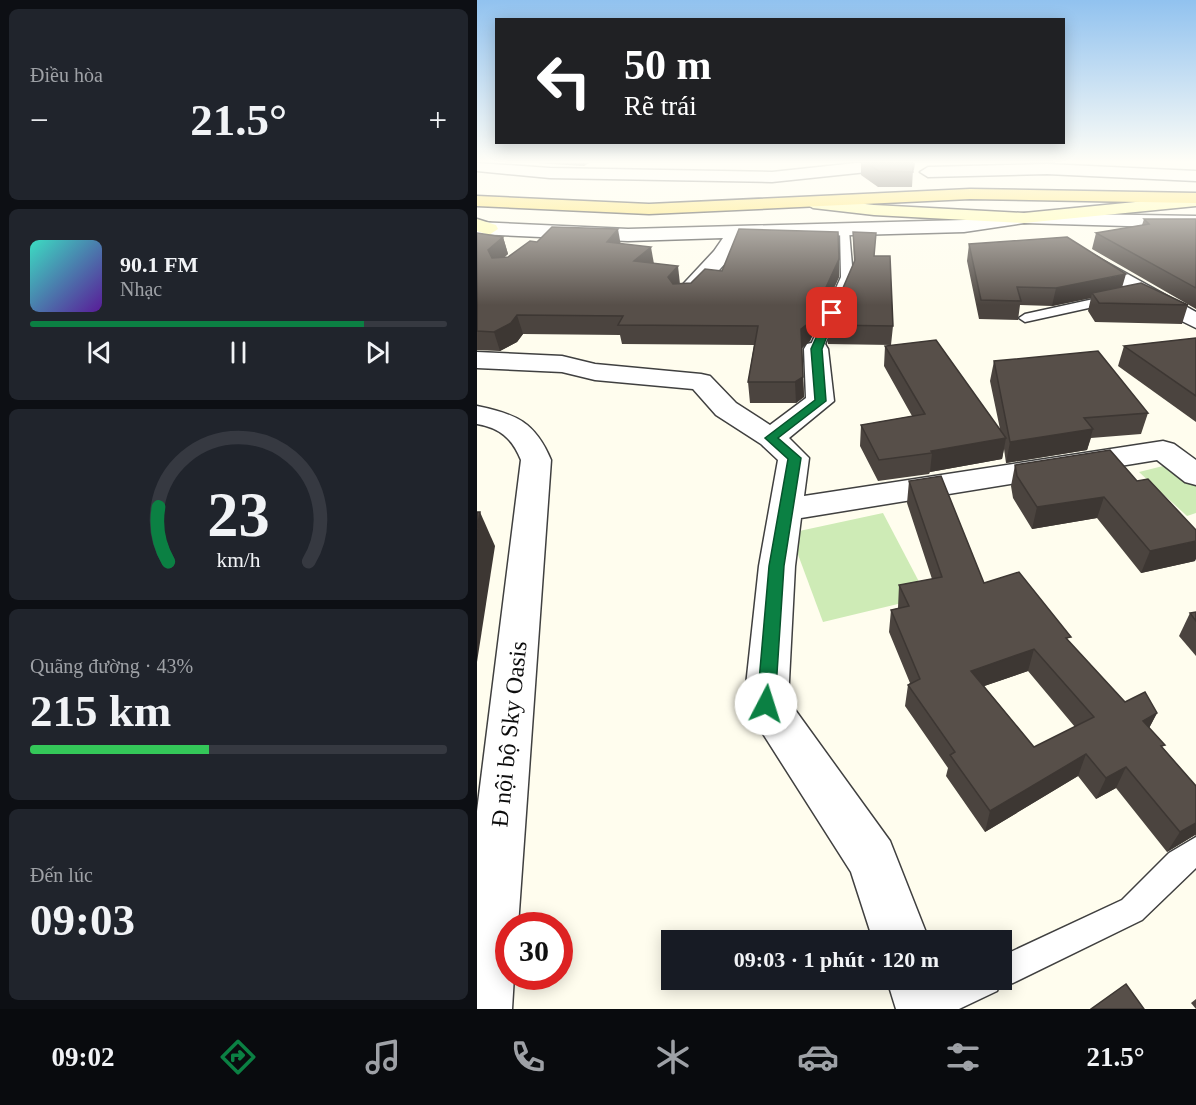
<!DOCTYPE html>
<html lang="vi">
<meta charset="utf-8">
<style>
:root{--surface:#171b24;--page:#20242c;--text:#f1f3f6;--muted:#9ea1a6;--line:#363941;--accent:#0b8043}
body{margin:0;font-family:"Times New Roman",serif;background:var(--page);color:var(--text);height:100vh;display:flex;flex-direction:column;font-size:22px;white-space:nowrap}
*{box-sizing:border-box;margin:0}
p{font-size:20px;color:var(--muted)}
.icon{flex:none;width:33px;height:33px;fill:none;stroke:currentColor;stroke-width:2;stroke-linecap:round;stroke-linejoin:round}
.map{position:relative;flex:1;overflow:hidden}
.drawer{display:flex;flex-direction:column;gap:9px;padding:9px;background:#0d0f14;width:477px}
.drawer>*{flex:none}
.guide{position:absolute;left:18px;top:18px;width:570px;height:126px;border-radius:0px;box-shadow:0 3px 15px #0003;background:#202124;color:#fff;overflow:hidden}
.speed{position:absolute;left:18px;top:912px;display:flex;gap:12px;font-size:30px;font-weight:700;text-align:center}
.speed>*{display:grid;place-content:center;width:78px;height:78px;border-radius:50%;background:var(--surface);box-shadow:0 3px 15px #0003;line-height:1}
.speed .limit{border:9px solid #d22;background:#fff;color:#111}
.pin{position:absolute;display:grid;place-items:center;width:51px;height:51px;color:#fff;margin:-26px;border-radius:12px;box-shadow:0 3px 9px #0006}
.me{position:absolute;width:66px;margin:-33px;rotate:5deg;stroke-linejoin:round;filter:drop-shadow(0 0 4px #0008)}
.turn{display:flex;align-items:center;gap:21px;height:126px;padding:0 30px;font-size:27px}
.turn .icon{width:78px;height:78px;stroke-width:2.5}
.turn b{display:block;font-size:42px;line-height:51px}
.big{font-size:45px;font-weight:700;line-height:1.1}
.drawer .card{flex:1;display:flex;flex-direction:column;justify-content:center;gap:9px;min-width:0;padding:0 21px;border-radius:9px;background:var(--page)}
.drawer .dial{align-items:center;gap:0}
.dial svg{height:156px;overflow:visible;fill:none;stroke:var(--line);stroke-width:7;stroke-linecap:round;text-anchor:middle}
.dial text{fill:var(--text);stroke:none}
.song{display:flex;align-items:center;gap:18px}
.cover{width:72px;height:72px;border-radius:9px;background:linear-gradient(135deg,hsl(170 70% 55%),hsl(270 70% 35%))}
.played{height:6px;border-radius:3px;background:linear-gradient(90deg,var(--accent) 80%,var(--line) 80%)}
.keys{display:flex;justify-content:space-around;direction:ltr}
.heat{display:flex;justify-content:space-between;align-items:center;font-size:33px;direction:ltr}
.charge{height:9px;border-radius:4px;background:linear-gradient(90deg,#34c759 43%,var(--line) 0)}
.trip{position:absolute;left:184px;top:930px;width:351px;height:60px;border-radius:0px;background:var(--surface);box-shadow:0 3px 15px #0003;font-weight:700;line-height:60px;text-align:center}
.dock{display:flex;height:96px;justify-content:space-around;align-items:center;background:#090b0e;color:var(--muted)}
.dock .icon{width:42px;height:42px}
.dock .current{color:var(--accent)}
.dock b{font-size:27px;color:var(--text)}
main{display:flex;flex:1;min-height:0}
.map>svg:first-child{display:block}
</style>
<main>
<section class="drawer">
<div class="card"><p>Điều hòa</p>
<div class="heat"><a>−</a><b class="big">21.5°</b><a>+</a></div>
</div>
<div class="card">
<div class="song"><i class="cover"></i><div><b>90.1 FM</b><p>Nhạc</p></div></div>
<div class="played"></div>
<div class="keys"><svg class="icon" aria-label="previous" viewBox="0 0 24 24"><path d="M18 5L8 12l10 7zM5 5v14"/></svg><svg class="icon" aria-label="pause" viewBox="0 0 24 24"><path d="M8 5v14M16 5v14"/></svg><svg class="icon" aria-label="next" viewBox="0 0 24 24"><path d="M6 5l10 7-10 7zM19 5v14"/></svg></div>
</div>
<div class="card dial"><svg viewBox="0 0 100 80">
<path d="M14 69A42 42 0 1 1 86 69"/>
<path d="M14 69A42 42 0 0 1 9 41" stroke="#0b8043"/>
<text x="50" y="56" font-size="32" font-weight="700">23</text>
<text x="50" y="72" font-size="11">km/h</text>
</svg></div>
<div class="card"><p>Quãng đường · 43%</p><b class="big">215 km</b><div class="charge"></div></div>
<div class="card"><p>Đến lúc</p><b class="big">09:03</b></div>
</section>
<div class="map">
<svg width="719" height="1009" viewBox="0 0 719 1009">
<rect width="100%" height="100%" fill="#fffdee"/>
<!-- green -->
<g fill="#ceebb6">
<polygon points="694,464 719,485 719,513 710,516 662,472"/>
<polygon points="406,513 450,597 346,622 313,533"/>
</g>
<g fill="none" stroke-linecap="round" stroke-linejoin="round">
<defs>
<g id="lane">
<polygon points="363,229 372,231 376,277 346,349 339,353 332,349 364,277"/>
<polygon points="635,295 639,296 639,302 548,322 542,318 548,314"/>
<polygon points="719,837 719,868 665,920 536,983 522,986 520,991 482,1009 438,1009 442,995 475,980 525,980 525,956 645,900 692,853"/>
</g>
<g id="street">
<polygon points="0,163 73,168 295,172 379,163 435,163 428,168 295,182 73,178 0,171"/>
<polygon points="570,164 719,171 719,181 570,174 451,177 443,172 451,167"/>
<polygon points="547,213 719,216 719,228 547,223 487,232 265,238 252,259 215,300 199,300 196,295 237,251 246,238 151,241 0,234 0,222 151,229 487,220"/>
<polygon points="609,251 719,312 719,328 658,298 602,261 599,257 602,253"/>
<polygon points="339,342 348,344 351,349 357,401 312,438 332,458 327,496 686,441 697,444 719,460 719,485 708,482 680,460 324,518 318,566 311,700 413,841 452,940 396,940 374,872 267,704 282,566 301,460 284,444 239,415 216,389 118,380 85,372 0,368 0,352 85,356 118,364 224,374 233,376 259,403 293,425 329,398 327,349 330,344"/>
<path d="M0,406c39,8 58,16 74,54l-33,466h-9v50h5l-2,33h-35v-198l44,-351c-9,-22 -21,-32 -44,-36z"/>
<polygon points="410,980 468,980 479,1009 419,1009"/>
</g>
<g id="secondary">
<polygon points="719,196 719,206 547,223 397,215 336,208 327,203 336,198 397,205 547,213"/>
<polygon points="0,219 19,225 21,229 12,235 0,231"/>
</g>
<polygon id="primary" points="493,189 719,193 719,203 493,199 172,214 0,206 0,196 172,204"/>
</defs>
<!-- lane casing -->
<use href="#lane" stroke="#404040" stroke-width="3"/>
<!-- street casing -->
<use href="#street" stroke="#404040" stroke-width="3"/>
<!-- secondary casing -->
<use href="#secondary" stroke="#2f2f2f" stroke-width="3"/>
<!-- primary casing -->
<use href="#primary" stroke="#1e1e1e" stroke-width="3"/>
<!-- lane -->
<use href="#lane" fill="#fff" fill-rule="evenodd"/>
<!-- street -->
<use href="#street" fill="#fff" fill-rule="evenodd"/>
<!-- secondary -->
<use href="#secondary" fill="#fffca9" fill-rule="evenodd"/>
<!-- primary -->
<use href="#primary" fill="#fee35f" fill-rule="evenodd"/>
</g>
<!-- wall -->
<g fill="#4b443f" fill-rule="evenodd">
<polygon points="59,163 112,163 107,166"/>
<polygon points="384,163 438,163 437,170 436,170 435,187 401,187 384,175"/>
<polygon points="667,219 719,219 719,309 615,249 619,233 665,225"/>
<polygon points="376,232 398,256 416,326 414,345 351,344 350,325 377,264"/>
<polygon points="0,233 26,237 31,254 27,257 31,257 60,242 143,243 177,263 203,284 214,283 245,271 362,277 333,341 325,348 327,397 319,403 273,403 271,382 277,345 145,344 143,335 46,334 40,342 23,351 0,350"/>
<polygon points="492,244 645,286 711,305 705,324 618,322 611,311 614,298 575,306 543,305 541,320 502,319 490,261"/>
<polygon points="719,338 719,422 641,366 647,346"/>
<polygon points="408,346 523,429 513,381 517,361 671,413 664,434 614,438 610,450 529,463 527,449 525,459 453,472 452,474 401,481 383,446 384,425 435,416 407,366"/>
<polygon points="633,450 718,561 664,573 620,518 555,529 536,498 534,486 538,465"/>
<path d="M432,481l75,102 85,59 56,60 32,11 -8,15 14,20 33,38v50l-1,-1 -28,17 -51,-64 -20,11 -18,-23 -93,56 -39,-56 2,-8 -43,-62 3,-21 2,-2 -21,-51 2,-22 7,-2 1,-23 33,-6 -25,-76zM551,671l47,56 -41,20 -50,-61z"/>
<polygon points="719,612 719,656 702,636 713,613"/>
<polygon points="719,999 719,1009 714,1003"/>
</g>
<!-- shaded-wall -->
<g fill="#3d3733">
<polygon points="141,229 144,246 130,242"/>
<polygon points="26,237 31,254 16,268 11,250"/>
<polygon points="174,247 177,264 157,261"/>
<polygon points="362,259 362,277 333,341 325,348 324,329"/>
<polygon points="201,266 203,284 194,295 191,277"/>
<polygon points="649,274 644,291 615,293 614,298 575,306 579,288"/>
<polygon points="40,315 46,334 40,342 23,351 17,332"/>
<polygon points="326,377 327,397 319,403 318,382"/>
<polygon points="616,429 610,450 529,463 533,442"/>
<polygon points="529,438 525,459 453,472 455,453 454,451"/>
<polygon points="627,497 620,518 555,529 560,507"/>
<polygon points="3,512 18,546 0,662 0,529"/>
<polygon points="719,541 719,559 718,561 664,573 673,551"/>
<polygon points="557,649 551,671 490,692 494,671"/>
<polygon points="680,713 669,734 666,721"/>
<polygon points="609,754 601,776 508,832 513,811"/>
<polygon points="649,767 639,788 619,799 629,778"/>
<polygon points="719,823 719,833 718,835 690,852 703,832"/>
</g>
<!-- building -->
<g fill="#574f49" stroke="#3d3733" stroke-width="1.5" fill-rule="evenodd">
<polygon points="390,163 435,163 436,172 402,171"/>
<polygon points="667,219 719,219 719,288 619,233 672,224"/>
<polygon points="75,227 141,229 130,242 174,247 157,261 201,266 191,277 196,284 214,283 228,269 245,271 262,229 361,232 362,259 333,322 324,329 326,377 318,382 271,382 281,326 141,325 146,316 40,315 34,323 17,332 0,331 0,233 26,237 11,250 15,258 31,257 53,241 60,242"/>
<polygon points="376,232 399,233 397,256 413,256 416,326 350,325 378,260"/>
<polygon points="590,237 649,274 579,288 540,287 544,301 504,300 492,244"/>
<polygon points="664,283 711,305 622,303 615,293"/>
<polygon points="719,338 719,396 647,346"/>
<polygon points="459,340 529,438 454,451 455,453 402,460 384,425 448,414 408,346"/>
<polygon points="621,351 671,413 607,418 616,429 533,442 517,361"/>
<polygon points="633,450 660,481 671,479 719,530 719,541 673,551 627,497 560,507 540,476 538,465"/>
<path d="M464,476l43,107 35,-11 52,65 -5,1 59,64 20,-10 12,21 -14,8 22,24 -4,1 35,40v37l-16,9 -54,-65 -20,11 -20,-24 -96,57 -40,-56 5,-3 -47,-67 12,-6 -29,-69 18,-4 -10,-21 43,-8 -33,-96zM557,649l60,68 -60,30 -63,-76z"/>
<polygon points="0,512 3,512 0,529"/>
<polygon points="719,612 719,621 713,613"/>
<polygon points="649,984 667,1009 614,1009"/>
</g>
<!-- sky -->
<linearGradient id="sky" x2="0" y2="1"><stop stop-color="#91c2ef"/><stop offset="0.53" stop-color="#fffef7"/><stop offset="1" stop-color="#fffef7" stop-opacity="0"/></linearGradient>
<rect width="719" height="305" fill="url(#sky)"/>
<!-- route -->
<polygon fill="#0b8043" stroke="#07532c" stroke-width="1.5" points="355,310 359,313 345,349 349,401 301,438 324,458 307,566 298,704 295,710 289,712 282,710 280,704 292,566 311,459 288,438 338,400 334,349 350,313"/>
<g text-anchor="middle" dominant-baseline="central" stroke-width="6" stroke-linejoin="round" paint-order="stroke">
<!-- near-street labels -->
<g font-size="24" fill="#0d0d0d" stroke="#fff">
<text transform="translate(32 734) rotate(-84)">Đ nội bộ Sky Oasis</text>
</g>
</g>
</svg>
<div class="speed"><div class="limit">30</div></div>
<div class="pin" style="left:355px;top:313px;background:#d93025"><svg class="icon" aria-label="arrive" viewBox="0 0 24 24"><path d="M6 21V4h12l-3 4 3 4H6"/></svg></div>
<svg class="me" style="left:289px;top:704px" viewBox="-20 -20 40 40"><circle r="19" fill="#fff"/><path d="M0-13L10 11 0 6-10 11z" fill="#0b8043"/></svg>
<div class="trip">09:03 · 1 phút · 120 m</div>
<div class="guide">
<div class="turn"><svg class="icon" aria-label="left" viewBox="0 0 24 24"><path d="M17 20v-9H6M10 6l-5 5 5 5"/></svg><div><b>50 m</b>Rẽ trái</div></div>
</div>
</div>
</main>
<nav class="dock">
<b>09:02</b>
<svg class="icon current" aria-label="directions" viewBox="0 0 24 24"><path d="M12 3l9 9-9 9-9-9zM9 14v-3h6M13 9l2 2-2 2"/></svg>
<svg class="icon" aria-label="music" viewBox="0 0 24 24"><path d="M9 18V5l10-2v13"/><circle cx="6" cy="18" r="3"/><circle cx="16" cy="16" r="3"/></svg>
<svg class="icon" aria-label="phone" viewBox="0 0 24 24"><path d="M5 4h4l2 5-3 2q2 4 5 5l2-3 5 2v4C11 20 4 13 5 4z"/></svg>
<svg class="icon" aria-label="climate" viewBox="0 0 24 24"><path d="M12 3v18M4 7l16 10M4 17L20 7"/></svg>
<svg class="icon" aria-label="car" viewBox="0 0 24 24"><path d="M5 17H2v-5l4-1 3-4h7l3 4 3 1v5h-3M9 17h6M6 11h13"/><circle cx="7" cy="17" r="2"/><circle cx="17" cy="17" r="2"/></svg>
<svg class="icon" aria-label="filters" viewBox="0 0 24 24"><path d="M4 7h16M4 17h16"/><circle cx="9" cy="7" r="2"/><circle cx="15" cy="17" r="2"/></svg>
<b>21.5°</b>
</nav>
